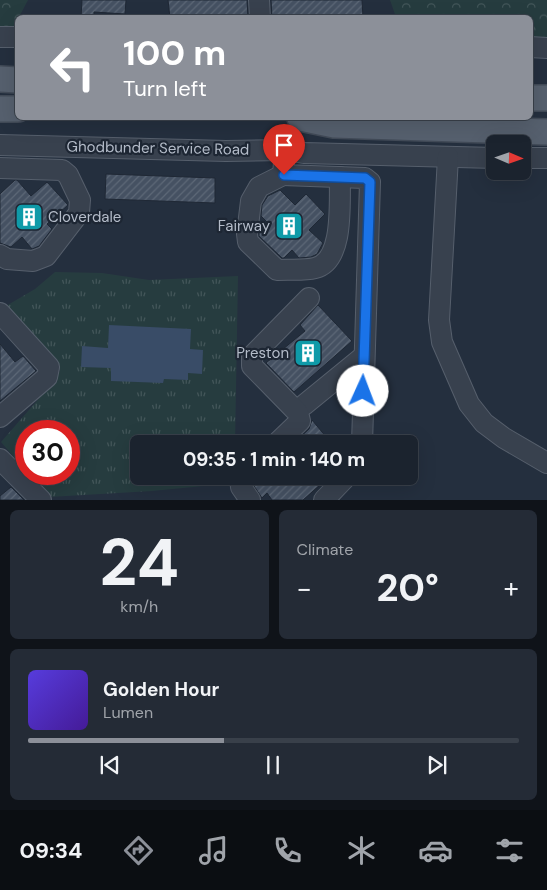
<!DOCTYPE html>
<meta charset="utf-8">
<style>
:root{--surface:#1b232e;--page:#242b36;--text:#f1f3f6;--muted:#a0a4aa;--line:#39404a;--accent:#8c9099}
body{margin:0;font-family:"DM Sans",sans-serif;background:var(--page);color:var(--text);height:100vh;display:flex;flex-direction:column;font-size:19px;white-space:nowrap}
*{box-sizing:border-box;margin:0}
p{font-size:16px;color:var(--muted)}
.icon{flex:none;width:28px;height:28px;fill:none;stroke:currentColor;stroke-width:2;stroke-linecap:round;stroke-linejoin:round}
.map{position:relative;height:500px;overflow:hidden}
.details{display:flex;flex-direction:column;gap:10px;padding:10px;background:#0f1319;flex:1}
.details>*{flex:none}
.hud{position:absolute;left:15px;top:15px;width:518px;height:105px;border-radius:8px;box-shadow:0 5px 20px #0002,0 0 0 1px var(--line);background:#8c9099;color:#fff;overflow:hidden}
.needle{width:32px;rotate:92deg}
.fabs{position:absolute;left:486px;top:135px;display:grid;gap:10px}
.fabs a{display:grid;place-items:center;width:45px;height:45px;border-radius:8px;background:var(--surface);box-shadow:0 5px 20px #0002,0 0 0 1px var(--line);font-size:25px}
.speed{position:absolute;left:15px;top:420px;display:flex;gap:10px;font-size:25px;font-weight:700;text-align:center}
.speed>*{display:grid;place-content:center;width:65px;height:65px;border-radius:50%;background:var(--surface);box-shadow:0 5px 20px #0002,0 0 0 1px var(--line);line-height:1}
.speed .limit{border:8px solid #d22;background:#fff;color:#111}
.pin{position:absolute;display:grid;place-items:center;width:42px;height:42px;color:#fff;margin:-51px -21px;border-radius:50% 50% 50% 0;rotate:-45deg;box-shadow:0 0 5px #0007}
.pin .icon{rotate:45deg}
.me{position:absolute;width:55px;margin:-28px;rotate:2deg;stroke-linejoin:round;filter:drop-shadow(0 0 4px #0008)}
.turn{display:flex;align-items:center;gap:18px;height:105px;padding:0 25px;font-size:22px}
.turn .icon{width:65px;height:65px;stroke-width:2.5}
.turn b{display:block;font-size:35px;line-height:42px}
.big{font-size:38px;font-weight:700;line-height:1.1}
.details .tile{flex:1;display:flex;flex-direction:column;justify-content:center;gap:8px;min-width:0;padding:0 18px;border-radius:8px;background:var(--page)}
.details .dial{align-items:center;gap:0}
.dial b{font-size:65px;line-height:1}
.song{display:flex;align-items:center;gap:15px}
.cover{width:60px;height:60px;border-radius:8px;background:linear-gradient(135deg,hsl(250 70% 55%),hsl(260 70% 35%))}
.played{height:5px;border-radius:2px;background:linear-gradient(90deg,var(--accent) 40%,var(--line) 40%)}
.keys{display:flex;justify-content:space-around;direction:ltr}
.heat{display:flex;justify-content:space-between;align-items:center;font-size:28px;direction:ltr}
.details .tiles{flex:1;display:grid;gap:10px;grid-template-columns:1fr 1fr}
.tile:last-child{grid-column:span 2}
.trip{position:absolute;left:130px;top:435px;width:288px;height:50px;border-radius:8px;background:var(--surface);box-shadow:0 5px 20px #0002,0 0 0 1px var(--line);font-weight:700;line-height:50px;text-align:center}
.menu{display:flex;height:80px;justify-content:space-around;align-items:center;background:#0b0e12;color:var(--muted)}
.menu .icon{width:35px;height:35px}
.menu .on{color:var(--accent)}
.menu b{font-size:22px;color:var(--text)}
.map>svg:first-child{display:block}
</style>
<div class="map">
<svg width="547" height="500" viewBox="0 0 547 500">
<defs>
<pattern id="forest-crowns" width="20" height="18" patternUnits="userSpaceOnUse" patternTransform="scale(1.25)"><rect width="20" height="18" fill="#263c3f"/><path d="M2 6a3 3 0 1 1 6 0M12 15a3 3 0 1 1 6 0" fill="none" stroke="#435659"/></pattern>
<pattern id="park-tufts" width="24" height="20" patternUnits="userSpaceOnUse" patternTransform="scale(1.25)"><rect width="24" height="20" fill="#263c3f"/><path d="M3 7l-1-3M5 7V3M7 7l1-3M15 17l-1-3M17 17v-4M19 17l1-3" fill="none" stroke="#435659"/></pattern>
<pattern id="building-hatch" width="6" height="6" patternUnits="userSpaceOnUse" patternTransform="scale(1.25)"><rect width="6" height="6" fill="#455162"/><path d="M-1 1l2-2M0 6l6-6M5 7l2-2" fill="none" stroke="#5d6877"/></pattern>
</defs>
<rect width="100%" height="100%" fill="#242f3e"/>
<!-- forest -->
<g fill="url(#forest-crowns)">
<polygon points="0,0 28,0 19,17 18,18 14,28 0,27"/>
<polygon points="390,0 547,0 547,55 530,55 530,18 396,17"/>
</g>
<!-- park -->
<polygon fill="url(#park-tufts)" points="55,272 102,273 149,280 238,276 235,444 139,444 139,476 234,476 234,483 152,491 49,497 29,474 69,474 69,431 26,431 26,471 1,442 42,395 60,371 6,306 35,289"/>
<!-- water -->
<polygon fill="#394c67" points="109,325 191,329 190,349 203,350 202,374 188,373 188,380 164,379 163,383 111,381 111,368 81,367 82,346 108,348"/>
<!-- building -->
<g fill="url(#building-hatch)" stroke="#1f2835">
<polygon points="82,0 126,0 125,14 94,12 94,18 81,18"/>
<polygon points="168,0 247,0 248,18 170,18"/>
<polygon points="271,0 362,0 363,18 272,18"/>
<polygon points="106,174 215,178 215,203 105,199"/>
<polygon points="15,180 17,180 31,196 47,182 68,205 47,224 52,229 39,246 32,249 22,237 11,247 0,243 0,194"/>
<polygon points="280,190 295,205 306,194 325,214 309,230 323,243 317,254 311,257 299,258 292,250 284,258 282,258 259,236 259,232 268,223 261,216 262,205 268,196"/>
<polygon points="318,305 352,341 294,392 266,363 305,331 300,325"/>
<polygon points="0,344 15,362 23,356 36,371 0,401"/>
<polygon points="312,420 332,444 296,444 295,442 309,429"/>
<polygon points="255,476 330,476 303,500 272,500 267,493 262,498 252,483"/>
<polygon points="11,487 24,500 0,500 0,496"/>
</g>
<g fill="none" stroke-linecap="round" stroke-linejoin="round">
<defs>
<g id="minor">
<polyline points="259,0 260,18"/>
<polyline points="0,37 18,37"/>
<polyline points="530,47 547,48"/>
<polyline points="0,145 226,151 285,150 304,153 495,158"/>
<polyline points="285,150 283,175 365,178 370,182 362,444"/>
<polyline points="448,157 439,320 442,342 469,404 484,423 504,438 547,463"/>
<polyline points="522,158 547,158"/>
<polyline points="0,168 62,170 68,175 80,200 79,213 46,256 33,261 7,259 0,255"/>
<path d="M283,175l-24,12 -8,14 -4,33 1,8 29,28c12,-1 26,1 38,-2 30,-7 24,-68 25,-91"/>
<polyline points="0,313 49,367 47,377 0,417"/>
<polyline points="304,405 364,356"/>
<polyline points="276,444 300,421 298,413 252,366 252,356 309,298"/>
<polyline points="0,459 41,500"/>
<polyline points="242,476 240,479 241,487 250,500"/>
<polyline points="324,500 347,476"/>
</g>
<g id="major">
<polyline points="0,79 18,80"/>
<polyline points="530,98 547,98"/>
<polyline points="0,109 18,109"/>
<polyline points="300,118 334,125 547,132"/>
</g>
</defs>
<!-- minor casing -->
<use href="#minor" stroke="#565f6c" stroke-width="22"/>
<!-- major casing -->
<use href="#major" stroke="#414a57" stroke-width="28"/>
<!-- minor -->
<use href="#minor" stroke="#38414e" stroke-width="20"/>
<!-- major -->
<use href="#major" stroke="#56606e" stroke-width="25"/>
</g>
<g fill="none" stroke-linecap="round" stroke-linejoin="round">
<defs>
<polyline id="route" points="284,175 365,178 370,182 363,391"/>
</defs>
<!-- route casing -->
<use href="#route" stroke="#114b97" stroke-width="12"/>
<!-- route -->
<use href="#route" stroke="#1a73e8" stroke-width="9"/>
</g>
<!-- icons -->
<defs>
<symbol id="building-square" viewBox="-11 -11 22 22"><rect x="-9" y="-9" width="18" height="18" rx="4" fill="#0f9aa8" stroke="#1d2633"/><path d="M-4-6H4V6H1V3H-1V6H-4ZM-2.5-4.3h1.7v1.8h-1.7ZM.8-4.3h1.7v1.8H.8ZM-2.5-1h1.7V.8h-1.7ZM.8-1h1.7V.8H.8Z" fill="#fff"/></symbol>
</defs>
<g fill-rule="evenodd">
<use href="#building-square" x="13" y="201" width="32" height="32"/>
<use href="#building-square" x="273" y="210" width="32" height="32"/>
<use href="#building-square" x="292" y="337" width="32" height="32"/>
</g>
<g text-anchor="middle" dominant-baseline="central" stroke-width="4.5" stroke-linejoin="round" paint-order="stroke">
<!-- street labels -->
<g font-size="15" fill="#b4bcc9" stroke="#1d2633">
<text transform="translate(158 148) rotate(1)">Ghodbunder Service Road</text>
</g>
<!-- poi labels -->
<g font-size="15" fill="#b4bcc9" stroke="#1d2633" text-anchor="end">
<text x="48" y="217" text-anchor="start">Cloverdale</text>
<text x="270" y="226">Fairway</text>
<text x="289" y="353">Preston</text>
</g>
</g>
</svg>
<div class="fabs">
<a><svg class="needle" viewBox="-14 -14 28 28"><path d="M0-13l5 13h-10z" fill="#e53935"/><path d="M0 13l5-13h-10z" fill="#a0a4aa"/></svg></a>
</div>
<div class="speed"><div class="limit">30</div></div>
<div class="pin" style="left:284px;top:175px;background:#d93025"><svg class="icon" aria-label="arrive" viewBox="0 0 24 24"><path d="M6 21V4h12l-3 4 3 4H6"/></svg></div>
<svg class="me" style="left:363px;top:391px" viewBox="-20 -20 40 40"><circle r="19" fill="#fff"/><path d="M0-13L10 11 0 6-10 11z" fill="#1a73e8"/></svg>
<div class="trip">09:35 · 1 min · 140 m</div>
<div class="hud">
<div class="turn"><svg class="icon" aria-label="left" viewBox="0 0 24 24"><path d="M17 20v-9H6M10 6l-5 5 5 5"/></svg><div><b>100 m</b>Turn left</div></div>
</div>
</div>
<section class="details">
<div class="tiles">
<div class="tile dial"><b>24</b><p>km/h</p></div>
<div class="tile"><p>Climate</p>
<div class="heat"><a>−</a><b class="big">20°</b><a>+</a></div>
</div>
<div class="tile">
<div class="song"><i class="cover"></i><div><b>Golden Hour</b><p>Lumen</p></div></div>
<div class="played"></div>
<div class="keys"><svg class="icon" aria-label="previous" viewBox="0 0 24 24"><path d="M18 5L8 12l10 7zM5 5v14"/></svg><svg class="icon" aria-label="pause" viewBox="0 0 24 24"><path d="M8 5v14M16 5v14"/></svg><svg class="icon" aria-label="next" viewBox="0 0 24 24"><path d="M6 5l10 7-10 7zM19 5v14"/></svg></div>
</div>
</div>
</section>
<nav class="menu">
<b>09:34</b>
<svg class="icon on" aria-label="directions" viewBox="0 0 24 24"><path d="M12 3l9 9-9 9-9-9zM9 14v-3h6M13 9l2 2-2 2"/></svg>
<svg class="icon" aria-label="music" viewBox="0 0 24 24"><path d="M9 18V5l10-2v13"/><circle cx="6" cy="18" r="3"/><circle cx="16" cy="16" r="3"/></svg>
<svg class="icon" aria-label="phone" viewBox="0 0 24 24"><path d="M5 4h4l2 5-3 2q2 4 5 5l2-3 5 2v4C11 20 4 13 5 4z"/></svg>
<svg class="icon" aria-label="climate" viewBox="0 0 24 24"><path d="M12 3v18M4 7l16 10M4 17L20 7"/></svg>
<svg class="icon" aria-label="car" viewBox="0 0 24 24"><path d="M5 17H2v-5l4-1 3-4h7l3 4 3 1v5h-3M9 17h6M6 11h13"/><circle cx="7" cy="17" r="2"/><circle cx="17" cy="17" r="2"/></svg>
<svg class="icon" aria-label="filters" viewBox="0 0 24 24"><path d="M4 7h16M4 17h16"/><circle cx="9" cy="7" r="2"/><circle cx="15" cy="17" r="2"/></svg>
</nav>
